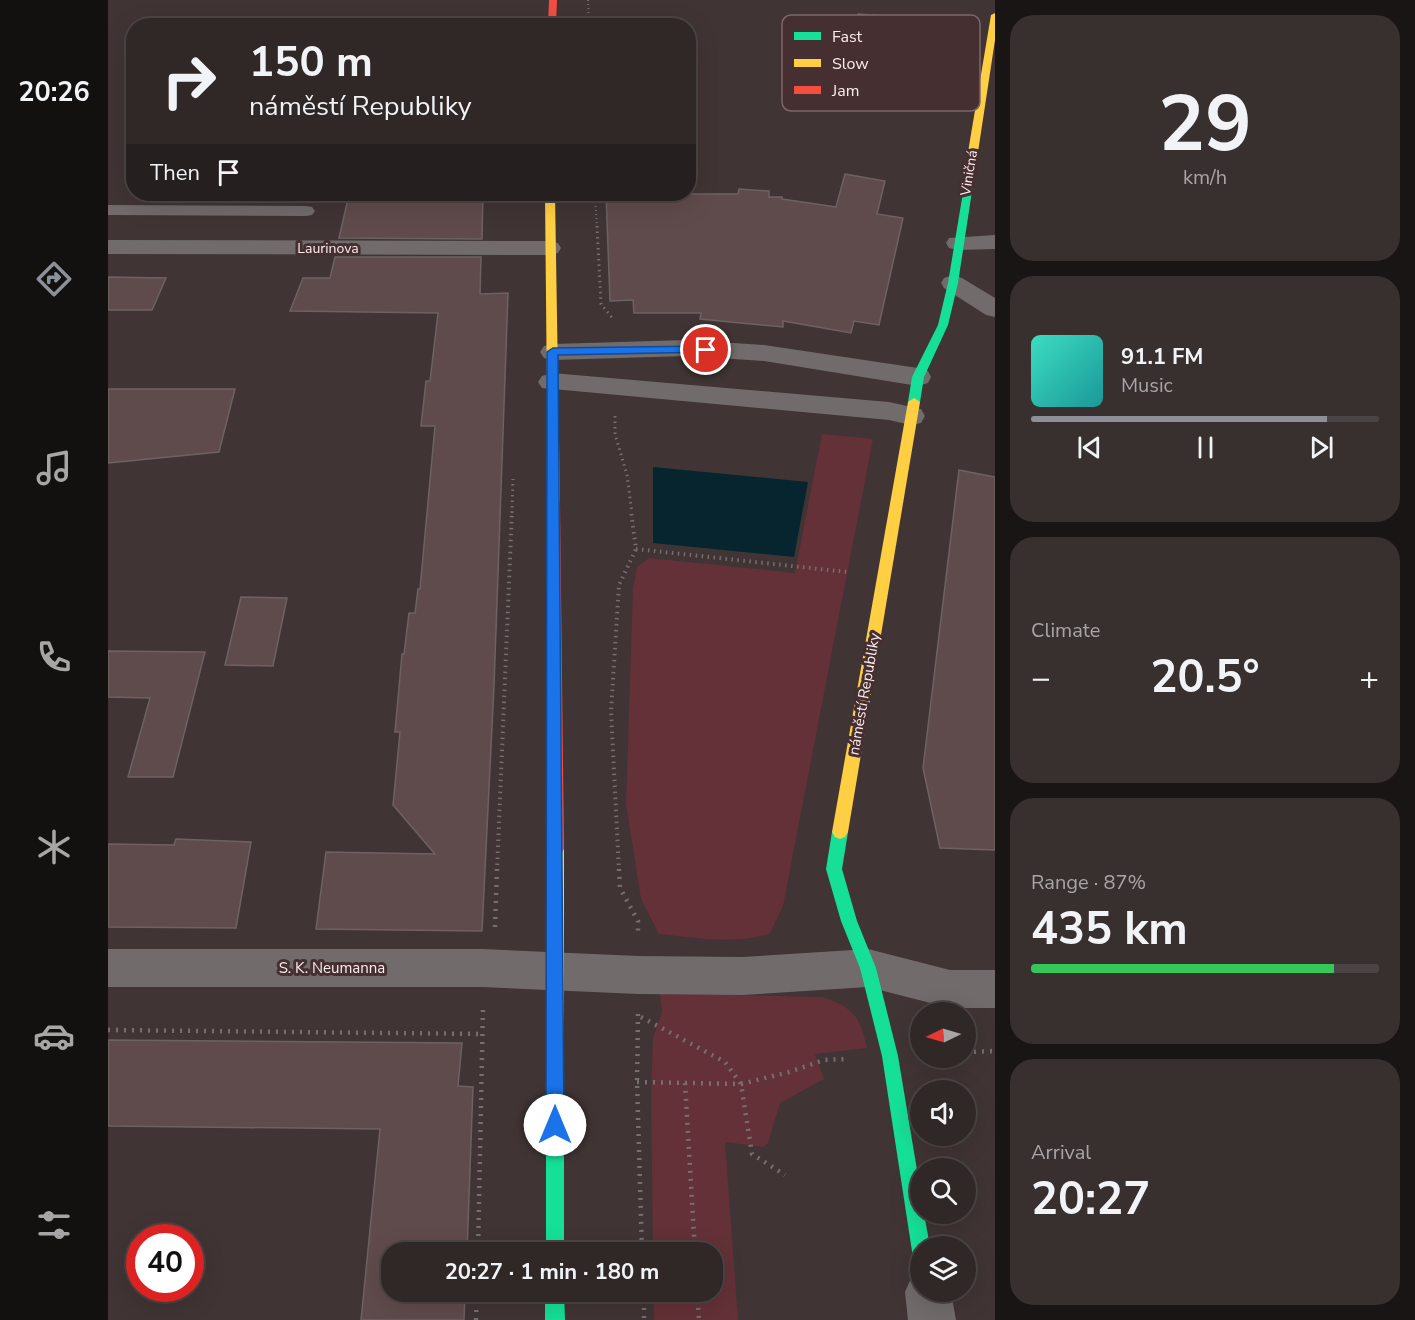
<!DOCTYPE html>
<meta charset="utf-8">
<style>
:root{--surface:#302727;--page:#382f2f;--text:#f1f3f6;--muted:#a8a5a7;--line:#4b4444;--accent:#8c9099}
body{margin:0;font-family:"Nunito Sans",sans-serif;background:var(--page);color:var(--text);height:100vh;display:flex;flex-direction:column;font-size:22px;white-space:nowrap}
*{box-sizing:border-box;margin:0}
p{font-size:20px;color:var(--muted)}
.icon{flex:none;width:33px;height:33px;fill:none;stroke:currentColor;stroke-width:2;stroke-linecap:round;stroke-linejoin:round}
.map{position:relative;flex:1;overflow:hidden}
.details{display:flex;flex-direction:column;gap:15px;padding:15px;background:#1a1515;width:420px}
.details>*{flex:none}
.hud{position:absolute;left:18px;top:18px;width:570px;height:183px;border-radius:24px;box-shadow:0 6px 24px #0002,0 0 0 2px var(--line);background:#302727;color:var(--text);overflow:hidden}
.needle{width:39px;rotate:265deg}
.buttons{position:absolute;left:802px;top:1002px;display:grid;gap:12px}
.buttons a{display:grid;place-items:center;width:66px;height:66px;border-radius:50%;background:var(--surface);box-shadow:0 6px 24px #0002,0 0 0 2px var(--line);font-size:30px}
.speed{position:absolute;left:18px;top:1224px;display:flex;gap:12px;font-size:30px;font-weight:700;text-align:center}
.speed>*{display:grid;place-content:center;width:78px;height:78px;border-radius:50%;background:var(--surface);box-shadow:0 6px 24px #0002,0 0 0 2px var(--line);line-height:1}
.speed .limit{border:9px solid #d22;background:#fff;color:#111}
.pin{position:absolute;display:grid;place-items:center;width:51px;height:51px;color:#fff;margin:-26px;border:3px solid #fff;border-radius:50%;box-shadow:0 2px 6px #0007}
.me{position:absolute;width:66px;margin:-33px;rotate:0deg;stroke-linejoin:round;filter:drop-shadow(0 0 4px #0008)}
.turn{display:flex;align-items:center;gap:21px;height:126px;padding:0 24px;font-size:27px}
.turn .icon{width:78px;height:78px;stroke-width:2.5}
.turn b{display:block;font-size:42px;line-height:51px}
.then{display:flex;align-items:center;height:57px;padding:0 24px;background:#0003;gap:12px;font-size:22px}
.big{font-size:45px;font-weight:700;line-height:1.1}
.details .widget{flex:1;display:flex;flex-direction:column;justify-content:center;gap:9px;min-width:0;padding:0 21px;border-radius:24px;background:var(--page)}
.details .dial{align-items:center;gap:0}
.dial b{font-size:78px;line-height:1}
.song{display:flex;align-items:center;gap:18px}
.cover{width:72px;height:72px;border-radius:9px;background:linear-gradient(135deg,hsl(170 70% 55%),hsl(180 70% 35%))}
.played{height:6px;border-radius:3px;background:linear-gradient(90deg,var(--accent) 85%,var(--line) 85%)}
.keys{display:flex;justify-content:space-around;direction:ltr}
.heat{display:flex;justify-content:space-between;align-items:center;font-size:33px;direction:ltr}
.charge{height:9px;border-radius:4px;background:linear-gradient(90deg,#34c759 87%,var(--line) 0)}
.trip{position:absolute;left:273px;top:1242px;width:342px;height:60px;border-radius:24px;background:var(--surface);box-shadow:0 6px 24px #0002,0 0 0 2px var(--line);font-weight:700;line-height:60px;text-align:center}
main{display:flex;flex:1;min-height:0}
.menu{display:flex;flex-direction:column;width:108px;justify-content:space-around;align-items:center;background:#131010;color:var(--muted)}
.menu .icon{width:42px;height:42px}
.menu .selected{color:var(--accent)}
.menu b{font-size:27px;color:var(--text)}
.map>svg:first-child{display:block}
</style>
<main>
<nav class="menu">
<b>20:26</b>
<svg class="icon selected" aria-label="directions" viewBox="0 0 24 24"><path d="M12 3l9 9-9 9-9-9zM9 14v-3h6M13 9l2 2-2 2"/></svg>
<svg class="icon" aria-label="music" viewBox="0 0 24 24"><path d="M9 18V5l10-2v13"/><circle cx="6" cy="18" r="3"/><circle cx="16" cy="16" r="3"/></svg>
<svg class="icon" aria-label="phone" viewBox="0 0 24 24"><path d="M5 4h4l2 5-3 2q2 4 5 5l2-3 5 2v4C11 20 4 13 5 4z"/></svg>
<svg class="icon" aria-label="climate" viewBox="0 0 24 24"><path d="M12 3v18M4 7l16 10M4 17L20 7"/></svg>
<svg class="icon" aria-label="car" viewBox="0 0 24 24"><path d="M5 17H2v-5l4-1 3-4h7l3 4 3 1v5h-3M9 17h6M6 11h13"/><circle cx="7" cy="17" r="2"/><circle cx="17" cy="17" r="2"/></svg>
<svg class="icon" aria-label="filters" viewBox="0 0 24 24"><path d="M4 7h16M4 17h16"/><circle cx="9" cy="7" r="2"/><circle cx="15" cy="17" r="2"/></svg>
</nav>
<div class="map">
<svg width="887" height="1320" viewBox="0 0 887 1320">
<rect width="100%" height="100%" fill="#403434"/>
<!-- green -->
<g fill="#633137">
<path d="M714,434l51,5 -90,467 -13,27c-33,13 -76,4 -111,1l-18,-35 -15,-95 7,-216 4,-21 12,-9 146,15z"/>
<path d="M552,993l163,4c31,11 37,19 44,51l-52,6 9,25 -44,24 -12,40 -5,4 -38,-5 13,178h-84v-28h58v-40h-59l-2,-157 2,-57 9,-26z"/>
</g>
<!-- water -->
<polygon fill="#06252f" points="545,467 700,482 686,557 545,543"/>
<!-- building -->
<g fill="#604b4c" stroke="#6d6263" stroke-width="1.5">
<polygon points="750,14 829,20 816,72 733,60"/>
<polygon points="737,174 777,181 769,214 795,218 771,325 746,321 743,333 675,321 675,327 592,319 593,313 526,313 525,300 502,301 498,194 630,194 631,189 661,191 661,197 674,197 674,199 728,207"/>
<polygon points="241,194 375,194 374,239 231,238"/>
<polygon points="227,257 373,257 372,294 400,293 386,686 374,931 208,929 218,852 327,854 285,805 292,732 287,732 294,654 296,654 301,613 307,613 310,589 312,589 327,426 313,426 318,381 322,381 330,313 182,311 195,278 222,278"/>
<polygon points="0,277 58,278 44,310 0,310"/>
<polygon points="0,389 127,389 111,452 0,463"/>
<polygon points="851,470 887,477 887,850 832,848 815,768"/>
<polygon points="133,597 179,598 165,666 117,665"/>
<polygon points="0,651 97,652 65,777 20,777 42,698 0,697"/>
<polygon points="68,839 143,842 128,928 0,927 0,844 66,845"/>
<polygon points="0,1040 354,1043 350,1086 365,1087 359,1252 284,1252 284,1292 357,1292 356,1320 253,1320 272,1129 0,1126"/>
</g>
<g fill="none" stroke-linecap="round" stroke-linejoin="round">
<!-- path-far3 -->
<g stroke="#766f6f" stroke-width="2" stroke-dasharray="1 3" stroke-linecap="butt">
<polyline points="480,0 481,26"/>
<polyline points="487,194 489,228"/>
</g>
<!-- path-far2 -->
<g stroke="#766f6f" stroke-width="3" stroke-dasharray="1.5 4" stroke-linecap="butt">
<polyline points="489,226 493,304 506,320"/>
<polyline points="507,416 507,434 519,475 524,513"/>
<polyline points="404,513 405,479"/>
</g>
<!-- path-far1 -->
<g stroke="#766f6f" stroke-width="4" stroke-dasharray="1.5 4.5" stroke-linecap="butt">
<polyline points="528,549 739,572"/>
<polyline points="389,871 404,511"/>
<polyline points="511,871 503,711 511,585 528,549 523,511"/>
</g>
<!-- path -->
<g stroke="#766f6f" stroke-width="4.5" stroke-dasharray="2 6" stroke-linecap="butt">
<polyline points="511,869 512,888 530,921 530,935"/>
<polyline points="387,927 389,869"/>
<polyline points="530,1014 529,1082 534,1252"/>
<polyline points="533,1017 617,1062 633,1084 644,1154 677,1175"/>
<polyline points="0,1030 376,1034"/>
<polyline points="858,1052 887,1051"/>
<polyline points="529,1082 633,1084 681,1072 716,1060 740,1059"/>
<polyline points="577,1083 587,1252"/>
<polyline points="370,1252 375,1007"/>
<polyline points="536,1292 536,1320"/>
<polyline points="589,1292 591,1320"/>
<polyline points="368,1320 369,1292"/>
</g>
<!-- lane -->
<polygon fill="#716b6b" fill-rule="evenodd" points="0,205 198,206 204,207 207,211 204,215 198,216 0,215"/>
<!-- street -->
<g fill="#716b6b" fill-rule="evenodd">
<polygon points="887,235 887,249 850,250 841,248 838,243 841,238"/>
<polygon points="0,240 441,241 450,243 453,248 450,253 441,255 0,254"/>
<polygon points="845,275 854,278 887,298 887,317 878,315 836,288 833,283 836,278"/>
<polygon points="579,340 656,345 810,368 820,371 823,377 820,383 810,386 656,361 579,356 445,360 436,358 432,352 436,346 445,344"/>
<polygon points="444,373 781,402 813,409 817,416 813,423 803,425 781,420 434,388 430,382 434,376"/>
<polygon points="0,949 375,949 530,956 635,957 760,949 842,970 887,970 887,1008 842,1008 760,987 635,995 530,994 375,987 0,987"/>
<polygon points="813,1272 813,1292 843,1292 848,1320 800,1320 797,1292 804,1276"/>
</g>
<!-- fast -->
<g fill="#16e098" fill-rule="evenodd">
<polygon points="862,150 870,152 850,283 840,325 816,377 812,402 806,406 800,402 804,377 830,325 840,283"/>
<polygon points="732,825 737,827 740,832 734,869 749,921 768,968 790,1056 813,1194 813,1214 816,1214 822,1246 813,1246 813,1260 806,1258 804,1251 774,1056 752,968 733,921 718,869 724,832 727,827"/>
<polygon points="447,1106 453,1109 456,1115 456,1252 438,1252 438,1115 441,1109"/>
<polygon points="437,1292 456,1292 457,1320 437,1320"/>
</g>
<!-- slow -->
<g fill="#ffcf43" fill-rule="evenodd">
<polygon points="887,13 887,40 870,152 865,155 860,152 883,15"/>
<polygon points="437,194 447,194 452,503 446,507 440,503"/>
<polygon points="806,398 812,402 740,832 737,837 732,839 727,837 724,832 800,402"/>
<polygon points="448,842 453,844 456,849 456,1115 453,1121 447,1124 441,1121 438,1115 440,849 443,844"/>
</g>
<!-- jam -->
<g fill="#f24e42" fill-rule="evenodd">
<polygon points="441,0 449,0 448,26 440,26"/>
<polygon points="446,499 452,503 456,849 453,854 448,856 443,854 440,849 440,503"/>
</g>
</g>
<!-- route -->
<polygon fill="#1a73e8" stroke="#114b97" stroke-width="1.5" points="598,346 604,350 602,352 450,355 456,1125 453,1131 447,1134 441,1131 438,1125 439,352 445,348"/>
<g text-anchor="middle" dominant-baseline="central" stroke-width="6" stroke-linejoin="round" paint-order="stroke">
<!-- far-street labels -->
<g font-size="14" fill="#fbeced" stroke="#452f30">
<text transform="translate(861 173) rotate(-81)">Viničná</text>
<text x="220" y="248">Laurinova</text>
</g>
<!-- street labels -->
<g font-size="15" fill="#fbeced" stroke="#452f30">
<text transform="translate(756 694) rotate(-80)">náměstí Republiky</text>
<text x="224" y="968">S. K. Neumanna</text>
</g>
</g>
<!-- legend -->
<rect x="674" y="15" width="198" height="96" rx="9" fill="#452f30" stroke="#7c6869" stroke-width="1.5"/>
<rect x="686" y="32" width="27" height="8" fill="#16e098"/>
<rect x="686" y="59" width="27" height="8" fill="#ffcf43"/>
<rect x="686" y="86" width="27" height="8" fill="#f24e42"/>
<g font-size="16" fill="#fbeced">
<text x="724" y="42">Fast</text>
<text x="724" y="69">Slow</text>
<text x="724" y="96">Jam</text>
</g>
</svg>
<div class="buttons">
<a><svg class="needle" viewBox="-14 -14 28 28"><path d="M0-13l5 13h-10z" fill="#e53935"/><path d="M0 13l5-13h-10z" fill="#a8a5a7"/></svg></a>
<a><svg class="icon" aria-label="sound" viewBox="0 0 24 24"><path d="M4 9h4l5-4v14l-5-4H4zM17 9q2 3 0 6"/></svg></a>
<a><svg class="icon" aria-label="search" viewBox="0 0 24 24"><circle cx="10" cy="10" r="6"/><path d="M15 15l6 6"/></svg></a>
<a><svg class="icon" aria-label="layers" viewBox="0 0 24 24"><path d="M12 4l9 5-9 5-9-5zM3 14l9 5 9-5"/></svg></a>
</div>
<div class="speed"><div class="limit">40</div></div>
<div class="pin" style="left:598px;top:350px;background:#d93025"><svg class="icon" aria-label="arrive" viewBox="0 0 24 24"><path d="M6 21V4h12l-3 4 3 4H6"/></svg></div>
<svg class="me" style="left:447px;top:1125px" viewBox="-20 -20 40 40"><circle r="19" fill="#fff"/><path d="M0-13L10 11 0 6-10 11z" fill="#1a73e8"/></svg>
<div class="trip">20:27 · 1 min · 180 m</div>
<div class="hud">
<div class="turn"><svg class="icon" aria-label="right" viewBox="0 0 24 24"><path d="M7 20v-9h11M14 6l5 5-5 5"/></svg><div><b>150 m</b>náměstí Republiky</div></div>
<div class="then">Then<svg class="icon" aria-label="arrive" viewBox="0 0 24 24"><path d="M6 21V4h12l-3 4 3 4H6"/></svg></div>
</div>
</div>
<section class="details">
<div class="widget dial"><b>29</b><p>km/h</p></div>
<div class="widget">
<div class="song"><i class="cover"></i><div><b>91.1 FM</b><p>Music</p></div></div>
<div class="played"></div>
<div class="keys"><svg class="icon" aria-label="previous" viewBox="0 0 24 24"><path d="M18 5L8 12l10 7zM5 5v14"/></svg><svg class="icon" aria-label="pause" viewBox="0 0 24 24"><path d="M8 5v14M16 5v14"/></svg><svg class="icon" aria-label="next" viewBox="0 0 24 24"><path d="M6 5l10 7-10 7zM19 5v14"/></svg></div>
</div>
<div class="widget"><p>Climate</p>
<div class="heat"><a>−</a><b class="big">20.5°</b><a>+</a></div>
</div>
<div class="widget"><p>Range · 87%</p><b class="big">435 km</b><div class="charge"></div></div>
<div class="widget"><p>Arrival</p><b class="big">20:27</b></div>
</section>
</main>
